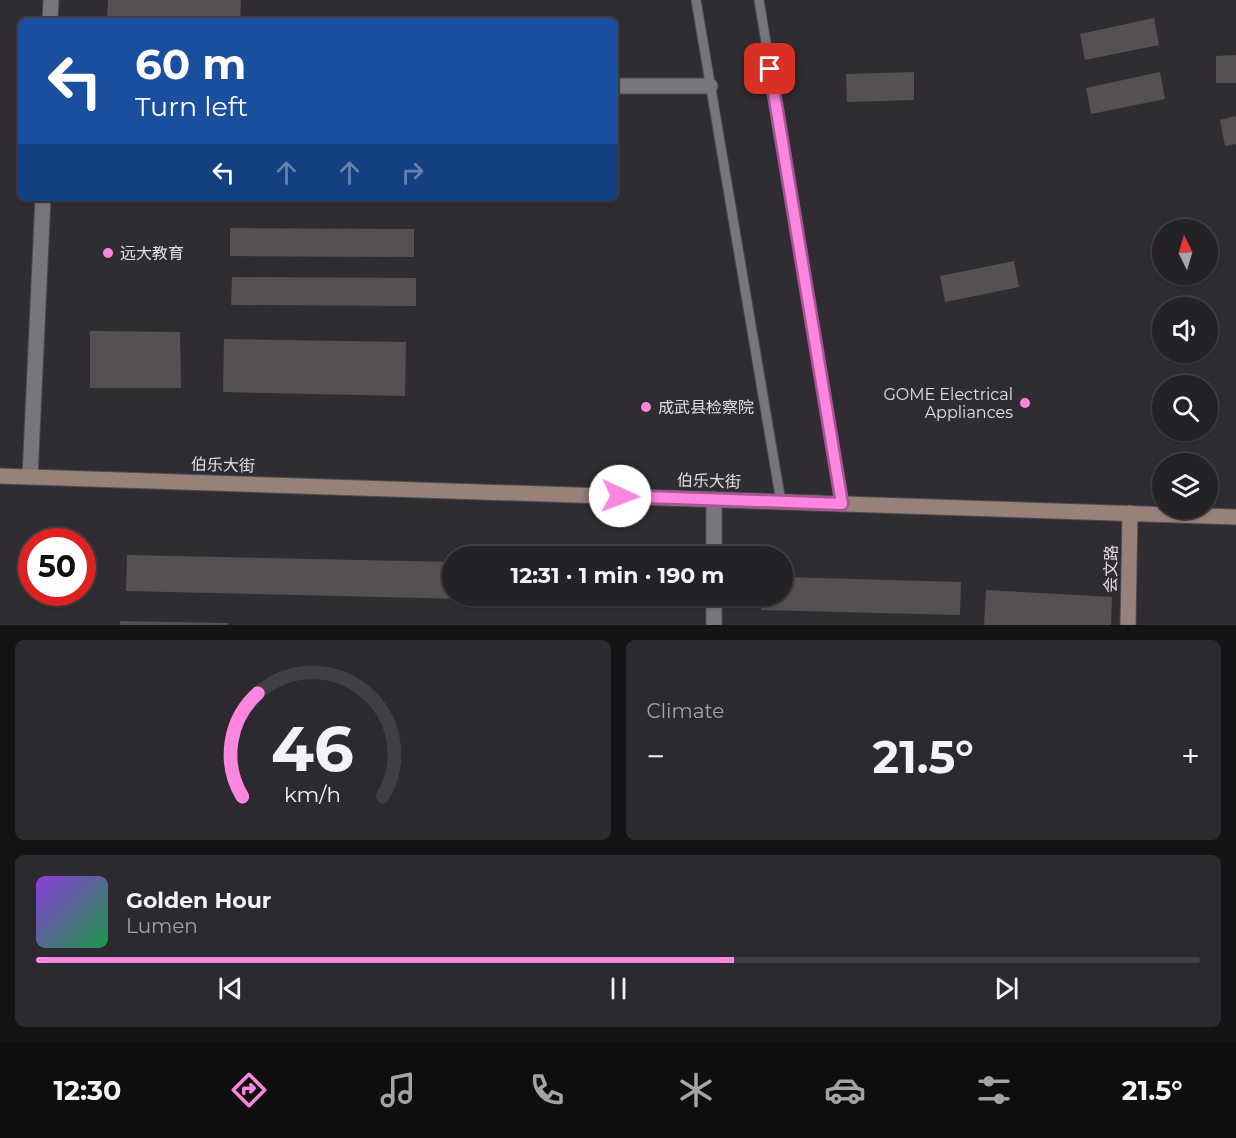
<!DOCTYPE html>
<meta charset="utf-8">
<style>
:root{--surface:#242226;--page:#2c2a2e;--text:#f1f3f6;--muted:#a3a4a7;--line:#413f43;--accent:#fe85e0}
body{margin:0;font-family:Montserrat,"Noto Sans SC",sans-serif;background:var(--page);color:var(--text);height:100vh;display:flex;flex-direction:column;font-size:22px;white-space:nowrap}
*{box-sizing:border-box;margin:0}
p{font-size:20px;color:var(--muted)}
.icon{flex:none;width:33px;height:33px;fill:none;stroke:currentColor;stroke-width:2;stroke-linecap:round;stroke-linejoin:round}
.map{position:relative;height:625px;overflow:hidden}
.sheet{display:flex;flex-direction:column;gap:15px;padding:15px;background:#141315;flex:1}
.sheet>*{flex:none}
.banner{position:absolute;left:18px;top:18px;width:600px;height:183px;border-radius:9px;box-shadow:0 2px 4px #0004,0 0 0 2px var(--line);background:#1a4fa0;color:#fff;overflow:hidden}
.needle{width:39px;rotate:355deg}
.tools{position:absolute;left:1152px;top:219px;display:grid;gap:12px}
.tools a{display:grid;place-items:center;width:66px;height:66px;border-radius:50%;background:var(--surface);box-shadow:0 2px 4px #0004,0 0 0 2px var(--line);font-size:30px}
.speed{position:absolute;left:18px;top:528px;display:flex;gap:12px;font-size:30px;font-weight:700;text-align:center}
.speed>*{display:grid;place-content:center;width:78px;height:78px;border-radius:50%;background:var(--surface);box-shadow:0 2px 4px #0004,0 0 0 2px var(--line);line-height:1}
.speed .limit{border:9px solid #d22;background:#fff;color:#111}
.pin{position:absolute;display:grid;place-items:center;width:51px;height:51px;color:#fff;margin:-26px;border-radius:12px;box-shadow:0 3px 9px #0006}
.me{position:absolute;width:66px;margin:-33px;rotate:92deg;stroke-linejoin:round;filter:drop-shadow(0 0 4px #0008)}
.turn{display:flex;align-items:center;gap:21px;height:126px;padding:0 18px;font-size:27px}
.turn .icon{width:78px;height:78px;stroke-width:2.5}
.turn b{display:block;font-size:42px;line-height:51px}
.lanes{display:flex;align-items:center;height:57px;padding:0 18px;background:#0003;justify-content:center;gap:30px;direction:ltr}
.lanes .off{opacity:.35}
.big{font-size:45px;font-weight:700;line-height:1.1}
.sheet .card{flex:1;display:flex;flex-direction:column;justify-content:center;gap:9px;min-width:0;padding:0 21px;border-radius:9px;background:var(--page)}
.sheet .dial{align-items:center;gap:0}
.dial svg{height:156px;overflow:visible;fill:none;stroke:var(--line);stroke-width:7;stroke-linecap:round;text-anchor:middle}
.dial text{fill:var(--text);stroke:none}
.song{display:flex;align-items:center;gap:18px}
.cover{width:72px;height:72px;border-radius:9px;background:linear-gradient(135deg,hsl(270 70% 55%),hsl(140 70% 35%))}
.played{height:6px;border-radius:3px;background:linear-gradient(90deg,var(--accent) 60%,var(--line) 60%)}
.keys{display:flex;justify-content:space-around;direction:ltr}
.heat{display:flex;justify-content:space-between;align-items:center;font-size:33px;direction:ltr}
.sheet .tiles{flex:1;display:grid;gap:15px;grid-template-columns:1fr 1fr}
.card:last-child{grid-column:span 2}
.trip{position:absolute;left:442px;top:546px;width:351px;height:60px;border-radius:30px;background:var(--surface);box-shadow:0 2px 4px #0004,0 0 0 2px var(--line);font-weight:700;line-height:60px;text-align:center}
.tabs{display:flex;height:96px;justify-content:space-around;align-items:center;background:#0e0e0f;color:var(--muted)}
.tabs .icon{width:42px;height:42px}
.tabs .on{color:var(--accent)}
.tabs b{font-size:27px;color:var(--text)}
.map>svg:first-child{display:block}
</style>
<div class="map">
<svg width="1236" height="625" viewBox="0 0 1236 625">
<rect width="100%" height="100%" fill="#302d32"/>
<!-- building -->
<g fill="#565052">
<polygon points="108,0 241,0 240,21 107,21"/>
<polygon points="1154,18 1159,45 1085,60 1080,34"/>
<polygon points="1236,55 1236,83 1216,83 1216,56"/>
<polygon points="914,72 914,100 847,102 846,74"/>
<polygon points="1160,72 1165,99 1091,114 1086,88"/>
<polygon points="1236,116 1236,144 1225,146 1220,120"/>
<polygon points="232,198 416,198 416,201"/>
<polygon points="230,228 414,229 414,257 230,256"/>
<polygon points="1014,261 1019,287 945,302 940,276"/>
<polygon points="232,277 416,278 416,306 231,305"/>
<polygon points="90,331 180,332 181,388 90,388"/>
<polygon points="224,339 406,342 405,396 223,392"/>
<polygon points="127,555 453,562 453,596 549,596 549,601 126,591"/>
<polygon points="783,577 961,582 960,615 761,610 759,596 783,596"/>
<polygon points="986,590 1112,597 1111,625 984,625"/>
<polygon points="566,596 693,596 693,607 566,604"/>
<polygon points="120,621 228,623 228,625 120,625"/>
</g>
<g fill="none" stroke-linecap="round" stroke-linejoin="round">
<defs>
<g id="lane">
<polyline points="696,0 781,502"/>
<polyline points="759,0 842,504"/>
</g>
<g id="street">
<polyline points="50,21 51,0"/>
<polyline points="615,86 710,86"/>
<polyline points="30,477 43,198"/>
<polyline points="714,556 714,499"/>
<polyline points="714,625 714,596"/>
</g>
<g id="secondary">
<polyline points="0,476 1236,517"/>
<polyline points="1128,625 1130,513"/>
</g>
</defs>
<!-- lane casing -->
<use href="#lane" stroke="#4c4a4e" stroke-width="11"/>
<!-- street casing -->
<use href="#street" stroke="#4c4a4e" stroke-width="17"/>
<!-- secondary casing -->
<use href="#secondary" stroke="#4c4a4e" stroke-width="17"/>
<!-- lane -->
<use href="#lane" stroke="#79767b" stroke-width="9"/>
<!-- street -->
<use href="#street" stroke="#79767b" stroke-width="15"/>
<!-- secondary -->
<use href="#secondary" stroke="#97827a" stroke-width="15"/>
</g>
<g fill="none" stroke-linecap="round" stroke-linejoin="round">
<defs>
<polyline id="route" points="620,496 842,504 770,69"/>
</defs>
<!-- route casing -->
<use href="#route" stroke="#a55692" stroke-width="15"/>
<!-- route -->
<use href="#route" stroke="#fe85e0" stroke-width="10"/>
</g>
<!-- markers -->
<g fill="#fe85e0" stroke="#302d32" stroke-width="2">
<circle cx="108" cy="253" r="6"/>
<circle cx="1025" cy="403" r="6"/>
<circle cx="646" cy="407" r="6"/>
</g>
<g text-anchor="middle" dominant-baseline="central" stroke-width="6" stroke-linejoin="round" paint-order="stroke">
<!-- poi labels -->
<g font-size="16" fill="#e1dfe2" stroke="#302d32" text-anchor="start">
<text x="120" y="253">远大教育</text>
<text x="1013" y="394" text-anchor="end">GOME Electrical<tspan x="1013" dy="18">Appliances</tspan></text>
<text x="658" y="407">成武县检察院</text>
</g>
<!-- street labels -->
<g font-size="16" fill="#e1dfe2" stroke="#302d32">
<text transform="translate(223 465) rotate(2)">伯乐大街</text>
<text transform="translate(709 481) rotate(2)">伯乐大街</text>
<text transform="translate(1111 569) rotate(-89)">会文路</text>
</g>
</g>
</svg>
<div class="tools">
<a><svg class="needle" viewBox="-14 -14 28 28"><path d="M0-13l5 13h-10z" fill="#e53935"/><path d="M0 13l5-13h-10z" fill="#a3a4a7"/></svg></a>
<a><svg class="icon" aria-label="sound" viewBox="0 0 24 24"><path d="M4 9h4l5-4v14l-5-4H4zM17 9q2 3 0 6"/></svg></a>
<a><svg class="icon" aria-label="search" viewBox="0 0 24 24"><circle cx="10" cy="10" r="6"/><path d="M15 15l6 6"/></svg></a>
<a><svg class="icon" aria-label="layers" viewBox="0 0 24 24"><path d="M12 4l9 5-9 5-9-5zM3 14l9 5 9-5"/></svg></a>
</div>
<div class="speed"><div class="limit">50</div></div>
<div class="pin" style="left:770px;top:69px;background:#d93025"><svg class="icon" aria-label="arrive" viewBox="0 0 24 24"><path d="M6 21V4h12l-3 4 3 4H6"/></svg></div>
<svg class="me" style="left:620px;top:496px" viewBox="-20 -20 40 40"><circle r="19" fill="#fff"/><path d="M0-13L10 11 0 6-10 11z" fill="#fe85e0"/></svg>
<div class="trip">12:31 · 1 min · 190 m</div>
<div class="banner">
<div class="turn"><svg class="icon" aria-label="left" viewBox="0 0 24 24"><path d="M17 20v-9H6M10 6l-5 5 5 5"/></svg><div><b>60 m</b>Turn left</div></div>
<div class="lanes"><svg class="icon" aria-label="left" viewBox="0 0 24 24"><path d="M17 20v-9H6M10 6l-5 5 5 5"/></svg><svg class="icon off" aria-label="ahead" viewBox="0 0 24 24"><path d="M12 20V5M6 11l6-6 6 6"/></svg><svg class="icon off" aria-label="ahead" viewBox="0 0 24 24"><path d="M12 20V5M6 11l6-6 6 6"/></svg><svg class="icon off" aria-label="right" viewBox="0 0 24 24"><path d="M7 20v-9h11M14 6l5 5-5 5"/></svg></div>
</div>
</div>
<section class="sheet">
<div class="tiles">
<div class="card dial"><svg viewBox="0 0 100 80">
<path d="M14 69A42 42 0 1 1 86 69"/>
<path d="M14 69A42 42 0 0 1 22 16" stroke="#fe85e0"/>
<text x="50" y="56" font-size="32" font-weight="700">46</text>
<text x="50" y="72" font-size="11">km/h</text>
</svg></div>
<div class="card"><p>Climate</p>
<div class="heat"><a>−</a><b class="big">21.5°</b><a>+</a></div>
</div>
<div class="card">
<div class="song"><i class="cover"></i><div><b>Golden Hour</b><p>Lumen</p></div></div>
<div class="played"></div>
<div class="keys"><svg class="icon" aria-label="previous" viewBox="0 0 24 24"><path d="M18 5L8 12l10 7zM5 5v14"/></svg><svg class="icon" aria-label="pause" viewBox="0 0 24 24"><path d="M8 5v14M16 5v14"/></svg><svg class="icon" aria-label="next" viewBox="0 0 24 24"><path d="M6 5l10 7-10 7zM19 5v14"/></svg></div>
</div>
</div>
</section>
<nav class="tabs">
<b>12:30</b>
<svg class="icon on" aria-label="directions" viewBox="0 0 24 24"><path d="M12 3l9 9-9 9-9-9zM9 14v-3h6M13 9l2 2-2 2"/></svg>
<svg class="icon" aria-label="music" viewBox="0 0 24 24"><path d="M9 18V5l10-2v13"/><circle cx="6" cy="18" r="3"/><circle cx="16" cy="16" r="3"/></svg>
<svg class="icon" aria-label="phone" viewBox="0 0 24 24"><path d="M5 4h4l2 5-3 2q2 4 5 5l2-3 5 2v4C11 20 4 13 5 4z"/></svg>
<svg class="icon" aria-label="climate" viewBox="0 0 24 24"><path d="M12 3v18M4 7l16 10M4 17L20 7"/></svg>
<svg class="icon" aria-label="car" viewBox="0 0 24 24"><path d="M5 17H2v-5l4-1 3-4h7l3 4 3 1v5h-3M9 17h6M6 11h13"/><circle cx="7" cy="17" r="2"/><circle cx="17" cy="17" r="2"/></svg>
<svg class="icon" aria-label="filters" viewBox="0 0 24 24"><path d="M4 7h16M4 17h16"/><circle cx="9" cy="7" r="2"/><circle cx="15" cy="17" r="2"/></svg>
<b>21.5°</b>
</nav>
